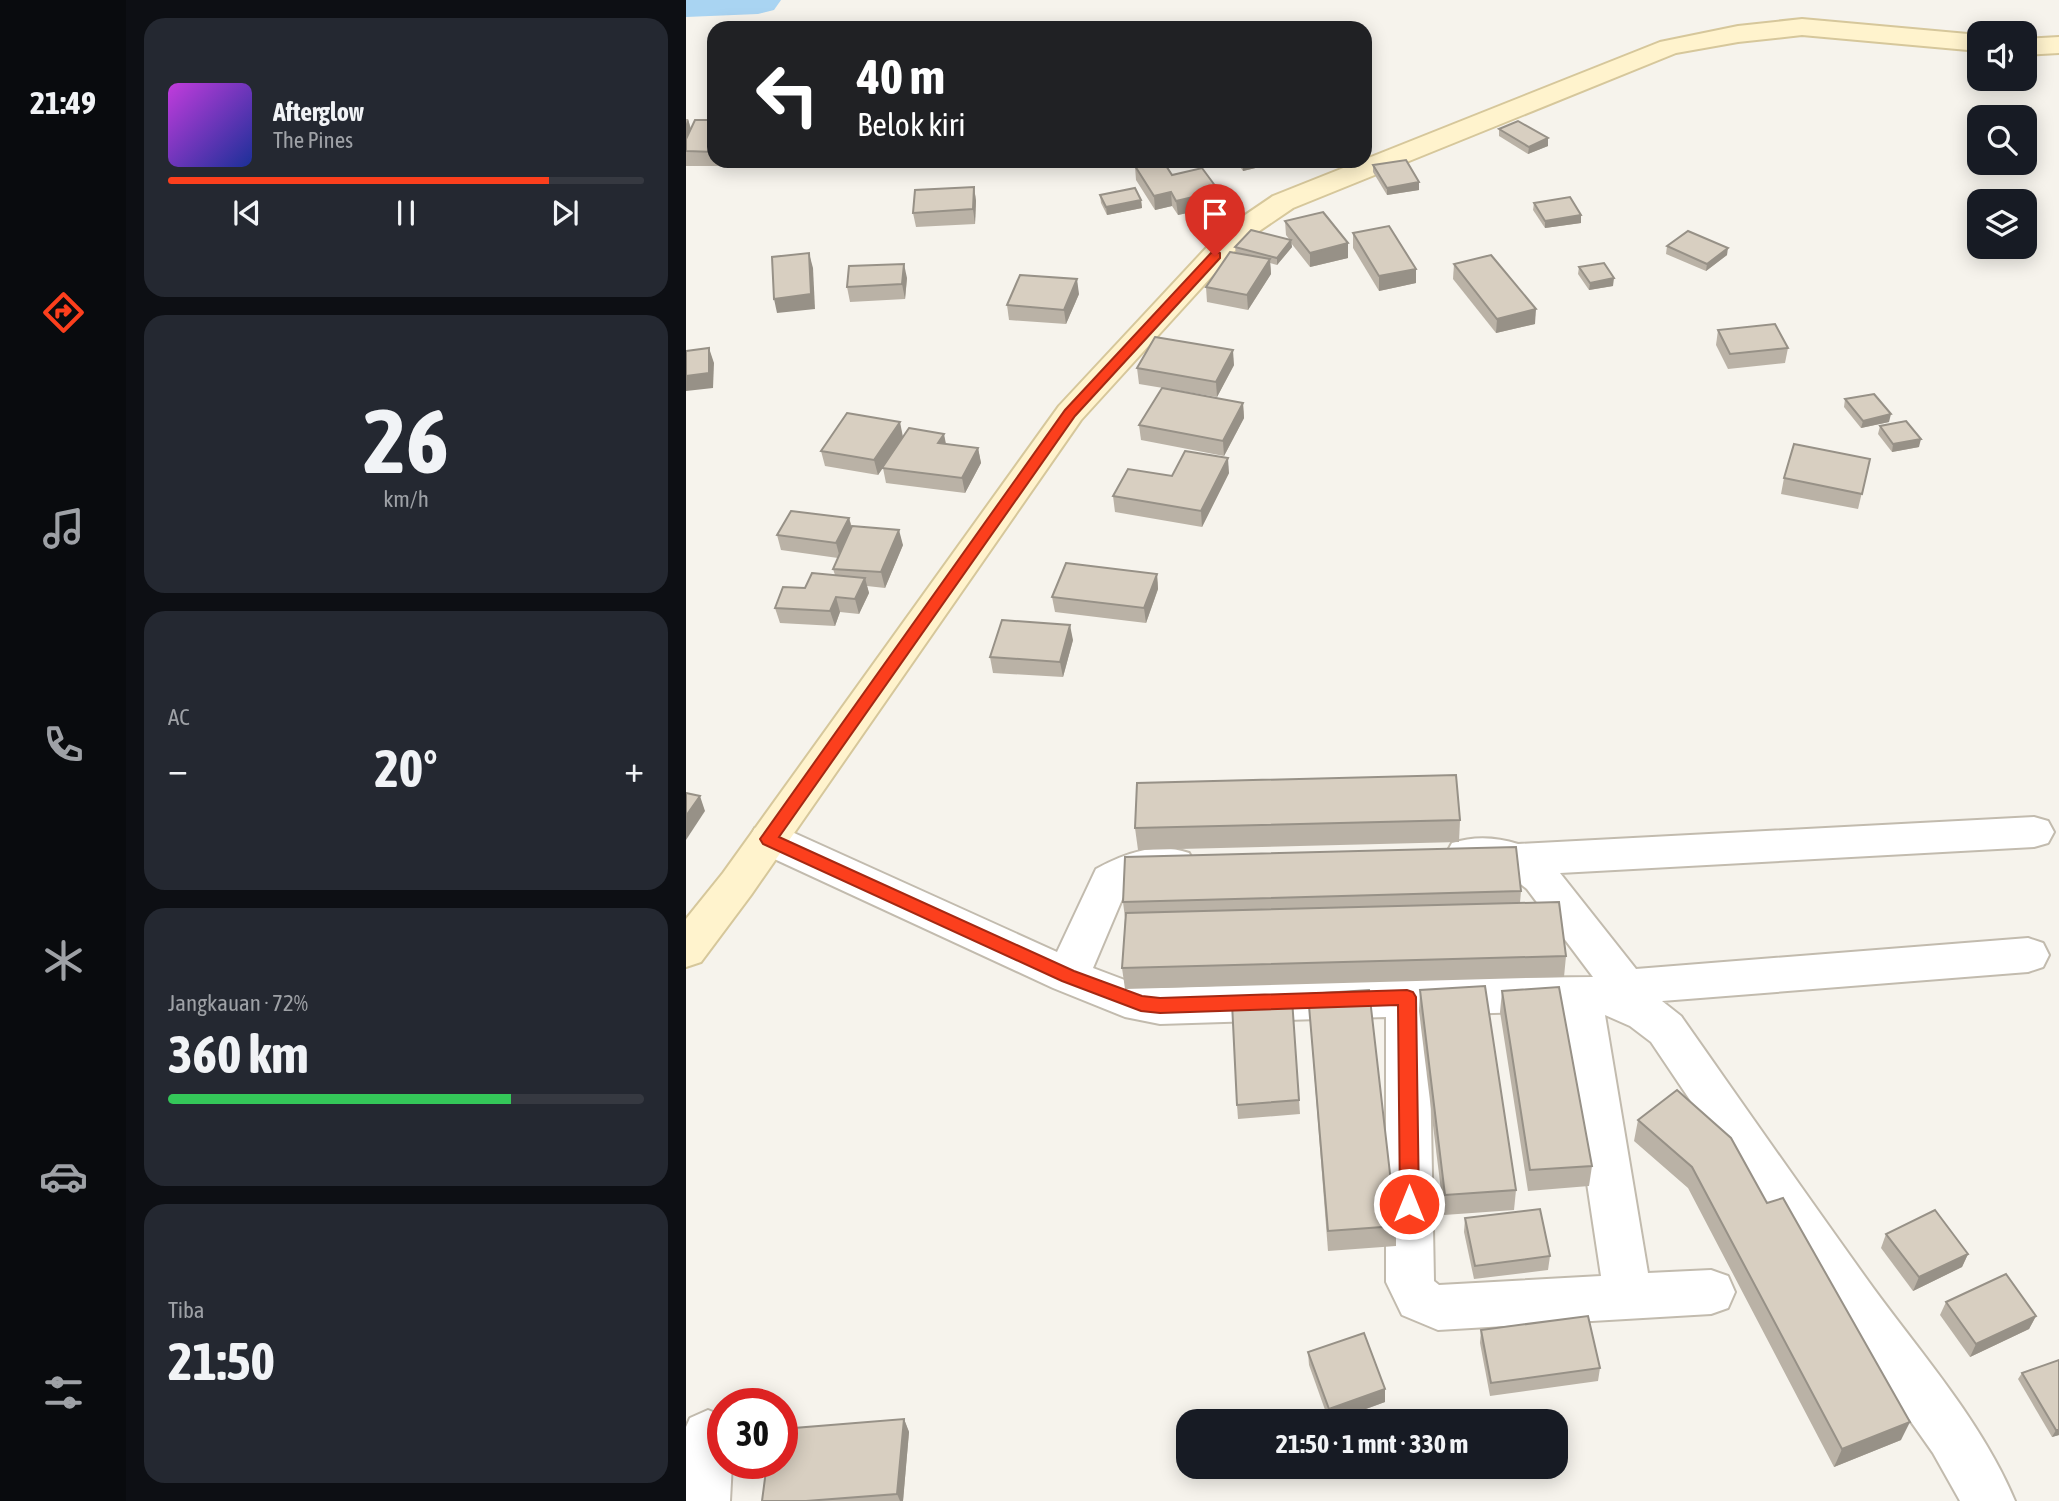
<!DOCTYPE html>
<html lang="id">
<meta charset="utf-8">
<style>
:root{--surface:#171b24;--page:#242831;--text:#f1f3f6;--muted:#9ea1a6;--line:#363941;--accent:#fc3f1d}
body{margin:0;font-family:"Asap Condensed",sans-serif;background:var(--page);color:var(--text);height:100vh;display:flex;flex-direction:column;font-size:26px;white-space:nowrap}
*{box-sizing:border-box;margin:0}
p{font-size:23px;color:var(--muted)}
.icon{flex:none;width:38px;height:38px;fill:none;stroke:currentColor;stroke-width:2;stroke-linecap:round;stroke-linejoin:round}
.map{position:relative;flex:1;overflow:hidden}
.details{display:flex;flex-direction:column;gap:18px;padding:18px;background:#0d0f14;width:560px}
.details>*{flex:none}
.banner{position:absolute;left:21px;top:21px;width:665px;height:147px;border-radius:21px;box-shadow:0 4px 18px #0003;background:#202124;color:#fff;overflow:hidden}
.buttons{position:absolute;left:1281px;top:21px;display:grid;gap:14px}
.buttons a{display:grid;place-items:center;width:70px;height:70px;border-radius:14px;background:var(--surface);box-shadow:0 4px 18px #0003;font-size:35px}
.speed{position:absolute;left:21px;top:1388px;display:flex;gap:14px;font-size:35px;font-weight:700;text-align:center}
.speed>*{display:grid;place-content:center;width:91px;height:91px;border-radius:50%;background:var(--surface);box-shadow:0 4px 18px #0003;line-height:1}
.speed .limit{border:10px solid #d22;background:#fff;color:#111}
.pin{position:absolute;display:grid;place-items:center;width:60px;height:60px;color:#fff;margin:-72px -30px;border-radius:50% 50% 50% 0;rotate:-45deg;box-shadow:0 0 7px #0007}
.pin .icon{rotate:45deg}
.me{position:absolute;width:77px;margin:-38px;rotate:0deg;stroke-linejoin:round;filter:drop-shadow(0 0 5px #0008)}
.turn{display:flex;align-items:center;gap:24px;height:147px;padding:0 35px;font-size:32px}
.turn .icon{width:91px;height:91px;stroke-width:2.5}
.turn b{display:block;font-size:49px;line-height:60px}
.big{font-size:52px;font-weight:700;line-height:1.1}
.details .widget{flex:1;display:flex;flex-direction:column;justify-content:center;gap:10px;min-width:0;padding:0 24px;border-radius:21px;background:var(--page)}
.details .dial{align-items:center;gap:0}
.dial b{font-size:91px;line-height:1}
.song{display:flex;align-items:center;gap:21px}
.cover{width:84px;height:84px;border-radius:10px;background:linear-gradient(135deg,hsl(290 70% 55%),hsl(230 70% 35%))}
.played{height:7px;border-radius:4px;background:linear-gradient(90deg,var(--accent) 80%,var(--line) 80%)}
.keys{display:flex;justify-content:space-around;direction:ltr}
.heat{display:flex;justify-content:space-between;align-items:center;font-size:38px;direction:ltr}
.charge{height:10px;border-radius:5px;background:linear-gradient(90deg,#34c759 72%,var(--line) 0)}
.trip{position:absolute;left:490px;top:1409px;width:392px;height:70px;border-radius:21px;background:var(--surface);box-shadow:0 4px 18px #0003;font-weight:700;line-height:70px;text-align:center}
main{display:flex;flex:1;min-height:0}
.dock{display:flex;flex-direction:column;width:126px;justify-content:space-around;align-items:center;background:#090b0e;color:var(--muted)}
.dock .icon{width:49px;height:49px}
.dock .current{color:var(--accent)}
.dock b{font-size:32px;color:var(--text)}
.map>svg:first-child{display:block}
</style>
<main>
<nav class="dock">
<b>21:49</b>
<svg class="icon current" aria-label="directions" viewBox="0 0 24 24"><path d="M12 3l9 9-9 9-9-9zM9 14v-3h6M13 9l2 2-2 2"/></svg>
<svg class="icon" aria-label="music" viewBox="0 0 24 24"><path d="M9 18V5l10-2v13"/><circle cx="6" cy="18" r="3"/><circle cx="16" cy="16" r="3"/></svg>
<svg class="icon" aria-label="phone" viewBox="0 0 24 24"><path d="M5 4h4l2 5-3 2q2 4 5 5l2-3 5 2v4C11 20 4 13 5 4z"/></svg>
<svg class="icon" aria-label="climate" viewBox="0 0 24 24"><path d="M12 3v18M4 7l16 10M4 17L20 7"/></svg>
<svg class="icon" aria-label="car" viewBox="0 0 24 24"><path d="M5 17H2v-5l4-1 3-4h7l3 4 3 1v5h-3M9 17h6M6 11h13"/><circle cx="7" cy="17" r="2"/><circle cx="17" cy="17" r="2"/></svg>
<svg class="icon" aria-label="filters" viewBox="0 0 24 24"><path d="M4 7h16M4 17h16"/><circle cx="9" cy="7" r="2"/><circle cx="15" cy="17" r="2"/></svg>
</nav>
<section class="details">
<div class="widget">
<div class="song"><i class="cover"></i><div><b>Afterglow</b><p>The Pines</p></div></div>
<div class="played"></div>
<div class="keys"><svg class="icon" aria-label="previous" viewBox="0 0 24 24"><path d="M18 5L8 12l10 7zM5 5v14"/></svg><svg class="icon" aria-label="pause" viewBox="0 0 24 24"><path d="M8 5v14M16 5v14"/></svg><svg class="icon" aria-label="next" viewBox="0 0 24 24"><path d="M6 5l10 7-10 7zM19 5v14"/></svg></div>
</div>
<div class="widget dial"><b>26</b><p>km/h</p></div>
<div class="widget"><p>AC</p>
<div class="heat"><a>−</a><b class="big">20°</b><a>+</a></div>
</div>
<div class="widget"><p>Jangkauan · 72%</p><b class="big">360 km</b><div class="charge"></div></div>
<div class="widget"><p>Tiba</p><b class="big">21:50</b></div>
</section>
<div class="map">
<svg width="1373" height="1501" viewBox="0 0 1373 1501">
<rect width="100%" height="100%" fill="#f6f3ec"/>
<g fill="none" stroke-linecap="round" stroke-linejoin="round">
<!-- river -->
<polygon fill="#a9d4f2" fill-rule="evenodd" points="0,0 95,0 88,10 72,14 0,17"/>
<defs>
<g id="street">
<path d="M1348,817l14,4 6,11 -6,11 -14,4 -474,26 76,96 392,-31 15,5 6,12 -6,12 -15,5 -366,29 19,15c64,91 128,183 193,273 50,68 109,135 141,212h-55l-27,-48 -128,-182 -154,-229 -21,-16 -25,-11 43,258 63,-3 17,6 7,16 -7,16 -17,6 -273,16 -36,-15 -16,-33v-265l-226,7 -35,-7 -72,-29 -298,-138 -6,-11 6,-11 14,-4 14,4 274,124 39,-83c29,-16 60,-27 93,-16l6,11 -6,11 -14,5 -34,2 -15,8 -33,78 37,14 30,6 247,-9 186,-2 -66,-88c-34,-28 -40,-13 -75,-24l-6,-11 6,-11c22,-7 44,-6 66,1zM875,1011l40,265 -162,9 -5,-4 -5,-266z"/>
<polygon points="22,1410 37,1416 37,1463 46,1463 44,1501 0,1501 0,1427 4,1418"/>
</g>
<g id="secondary">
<polygon points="1116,19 1293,35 1293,51 1116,35 1052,42 990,53 607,208 557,242 395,420 65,895 15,962 0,967 0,919 37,873 373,406 537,230 587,196 974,42 1052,26"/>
<polygon points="1373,37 1373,53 1339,55 1339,39"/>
</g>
</defs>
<!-- street casing -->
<use href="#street" stroke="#c2bbae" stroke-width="4"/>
<!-- secondary casing -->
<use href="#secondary" stroke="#d6c79b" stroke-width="4"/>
<!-- street -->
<use href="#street" fill="#fff" fill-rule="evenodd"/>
<!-- secondary -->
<use href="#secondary" fill="#fff3cd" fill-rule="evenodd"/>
</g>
<!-- wall -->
<g fill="#bab2a6">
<polygon points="0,119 2,119 5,129 28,120 28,161 36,161 34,166 0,166"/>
<polygon points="813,129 862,146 842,154 813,136"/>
<polygon points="550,161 594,161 594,162 557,171"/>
<polygon points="687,165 733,182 733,190 701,195 687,172"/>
<polygon points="449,166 486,175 533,206 492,215 486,206 469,210 450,180"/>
<polygon points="288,187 290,201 289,224 230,227 227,213"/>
<polygon points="414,195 455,200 456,208 421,215 415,203"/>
<polygon points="848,203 895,215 895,223 859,228 847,210"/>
<polygon points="599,221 662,258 624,267 605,243 606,247 591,265 584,263 585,274 562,310 521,302 520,287 550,253 549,247 603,239 600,235"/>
<polygon points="667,233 730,283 693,291 667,248"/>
<polygon points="981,246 1041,255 1020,271 980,254"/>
<polygon points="768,264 849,324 810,333 767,279"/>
<polygon points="893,267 927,286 903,290 892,274"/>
<polygon points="221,278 219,299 164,302 161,287"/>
<polygon points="393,294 380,324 323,320 321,305"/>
<polygon points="1032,330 1102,348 1099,363 1042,369 1030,345"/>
<polygon points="548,365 531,397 453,384 451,368"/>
<polygon points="1159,399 1203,422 1175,428 1158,407"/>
<polygon points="557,403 558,418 538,456 455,440 453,425"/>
<polygon points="1194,426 1233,447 1206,452 1192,434"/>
<polygon points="217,436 260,444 292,448 295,463 279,493 200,483 197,468 192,475 139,466 135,451"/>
<polygon points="1184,459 1172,509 1095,494 1098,478"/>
<polygon points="543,473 516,527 429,512 427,496 486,476"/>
<polygon points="163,518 166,527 217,545 199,588 181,586 183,593 173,614 154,612 149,626 94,623 89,608 119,588 149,575 147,569 152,558 95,550 91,535"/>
<polygon points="471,574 472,589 460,623 369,612 366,597"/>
<polygon points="387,640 377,677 307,673 304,657"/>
<polygon points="774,820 773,842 452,850 449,828"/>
<polygon points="835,891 834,903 880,956 878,977 439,989 436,968 439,918 437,902"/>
<polygon points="734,990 830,1190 828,1210 758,1215 733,1011"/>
<polygon points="816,991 906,1166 903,1186 842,1191 814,1012"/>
<polygon points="622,994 710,1226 710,1246 642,1251"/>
<polygon points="606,999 614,1114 552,1119 551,1105"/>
<polygon points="991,1090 1215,1440 1148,1467 1002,1188 948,1141 952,1120"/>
<polygon points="779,1218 864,1256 862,1270 788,1279 778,1232"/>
<polygon points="1200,1234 1282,1254 1276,1267 1227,1291 1195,1248"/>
<polygon points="1260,1302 1350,1316 1343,1329 1284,1357 1254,1315"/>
<polygon points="795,1330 914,1368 912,1381 804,1396 794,1343"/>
<polygon points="622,1352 699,1402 647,1421 643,1421 623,1365"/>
<polygon points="1373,1360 1373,1435 1366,1437 1332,1379 1336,1373"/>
<polygon points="218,1419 223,1432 217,1501 76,1501"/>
</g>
<!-- shaded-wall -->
<g fill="#979187">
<polygon points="2,119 6,134 0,149 0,124"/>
<polygon points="684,120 684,127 679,128 679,121"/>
<polygon points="862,138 862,146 842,154 843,147"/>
<polygon points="567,161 594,161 594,162 557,171 557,163"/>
<polygon points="733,182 733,190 701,195 701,188"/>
<polygon points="288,187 290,201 289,224 287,209"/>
<polygon points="533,191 533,206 492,215 490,201"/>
<polygon points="485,192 486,206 469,210 468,196"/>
<polygon points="455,200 456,208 421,215 420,207"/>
<polygon points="895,215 895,223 859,228 859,221"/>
<polygon points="605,240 606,247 591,265 591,258"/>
<polygon points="662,243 662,258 624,267 624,253"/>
<polygon points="1042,248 1041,255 1020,271 1021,264"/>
<polygon points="123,253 127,268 129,309 91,313 88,299"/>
<polygon points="584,259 585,274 562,310 561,295"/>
<polygon points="218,264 221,278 219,299 216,284"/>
<polygon points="730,269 730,283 693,291 693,276"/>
<polygon points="928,278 927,286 903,290 904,283"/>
<polygon points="391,279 393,294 380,324 378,310"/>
<polygon points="850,309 849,324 810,333 811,319"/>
<polygon points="23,348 28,363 27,388 0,391 0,376"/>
<polygon points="547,350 548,365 531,397 530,382"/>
<polygon points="557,403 558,418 538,456 537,441"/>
<polygon points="1205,414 1203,422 1175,428 1177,421"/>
<polygon points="214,422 217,437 192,475 188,460"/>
<polygon points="258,434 261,449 252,443"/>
<polygon points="1235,439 1233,447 1206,452 1207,444"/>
<polygon points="292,448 295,463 279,493 276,478"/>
<polygon points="542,458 543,473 516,527 515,511"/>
<polygon points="163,518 167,534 154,558 150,543"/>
<polygon points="213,530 217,545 199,588 195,572"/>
<polygon points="471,574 472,589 460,623 458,608"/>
<polygon points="179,578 183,593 173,614 169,599"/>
<polygon points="150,597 154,612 149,626 144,611"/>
<polygon points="384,625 387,640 377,677 374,662"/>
<polygon points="14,796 19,811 0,840 0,816"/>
<polygon points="1282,1254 1276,1267 1227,1291 1233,1277"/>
<polygon points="1350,1316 1343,1329 1284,1357 1290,1344"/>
<polygon points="699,1389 699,1402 647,1421 644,1421 643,1409"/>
<polygon points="218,1419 223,1432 217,1501 214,1501 211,1494"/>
<polygon points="1224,1422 1215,1440 1148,1467 1156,1449"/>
<polygon points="1370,1430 1373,1430 1373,1435 1366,1437"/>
</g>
<!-- building -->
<g fill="#d8cfc1" stroke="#979187" stroke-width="2">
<polygon points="679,110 684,120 679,121"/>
<polygon points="9,120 28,120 28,152 0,151 0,139"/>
<polygon points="832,121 862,138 843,147 813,129"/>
<polygon points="720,160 733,182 701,188 687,165"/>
<polygon points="471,161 477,161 486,175 516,168 533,191 490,201 485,192 468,196 449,166"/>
<polygon points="288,187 287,209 227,213 229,190"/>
<polygon points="449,188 455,200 420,207 414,195"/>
<polygon points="884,197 895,215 859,221 848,203"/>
<polygon points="637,212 662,243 624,253 599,221"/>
<polygon points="703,226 730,269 693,276 667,233"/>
<polygon points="565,230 605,240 591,258 549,247"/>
<polygon points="1002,231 1042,248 1021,264 981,246"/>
<polygon points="544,252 584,259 561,295 520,287"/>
<polygon points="123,253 125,294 88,299 86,257"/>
<polygon points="805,255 850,309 811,319 768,264"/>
<polygon points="918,263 928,278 904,283 893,267"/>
<polygon points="218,264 216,284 161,287 163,266"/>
<polygon points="334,275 391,279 378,310 321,305"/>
<polygon points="1089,324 1102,348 1044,354 1032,330"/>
<polygon points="469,337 547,350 530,382 451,368"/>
<polygon points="23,348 23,373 0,376 0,351"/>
<polygon points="476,388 557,403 537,441 453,425"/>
<polygon points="1188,394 1205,414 1177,421 1159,399"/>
<polygon points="161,413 214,422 188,460 135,451"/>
<polygon points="1220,421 1235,439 1207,444 1194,426"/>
<polygon points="223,428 258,434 252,443 292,448 276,478 196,468"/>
<polygon points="1108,444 1184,459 1176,494 1098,478"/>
<polygon points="499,451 542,458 515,511 427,496 442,469 486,476"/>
<polygon points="105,511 163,518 150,543 91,535"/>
<polygon points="166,526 213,530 195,572 147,569"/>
<polygon points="380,563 471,574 458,608 366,597"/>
<polygon points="126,573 179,578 169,599 150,597 144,611 89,608 97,587 119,588"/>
<polygon points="316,620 384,625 374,662 304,657"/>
<polygon points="770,775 774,820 449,828 451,783"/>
<polygon points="0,793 14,796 0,816"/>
<polygon points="830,847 835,891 437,902 439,857"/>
<polygon points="873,902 880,956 436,968 440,913"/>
<polygon points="799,986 830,1190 759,1195 734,990"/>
<polygon points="873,987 906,1166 844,1170 816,991"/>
<polygon points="683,990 710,1226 642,1231 622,994"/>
<polygon points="606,999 613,1100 551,1105 546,1003"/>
<polygon points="991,1090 1045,1138 1081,1203 1097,1198 1224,1422 1156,1449 1006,1167 952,1120"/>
<polygon points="854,1209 864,1256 789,1266 779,1218"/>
<polygon points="1249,1210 1282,1254 1233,1277 1200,1234"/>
<polygon points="1320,1274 1350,1316 1290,1344 1260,1302"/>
<polygon points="902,1316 914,1368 805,1383 795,1330"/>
<polygon points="678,1333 699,1389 643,1409 622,1352"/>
<polygon points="1373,1360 1373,1430 1370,1430 1336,1373"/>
<polygon points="218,1419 211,1494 120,1501 76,1501 81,1463 96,1463 96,1429"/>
</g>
<!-- route -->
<polygon fill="#fc3f1d" stroke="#a42913" stroke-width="2" points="529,252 534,253 534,258 389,416 93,837 388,971 456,996 474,998 721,990 727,992 730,997 733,1204 730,1210 723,1213 716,1210 714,1204 712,1005 474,1013 455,1011 376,981 77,844 74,839 379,410 525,253"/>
</svg>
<div class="buttons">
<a><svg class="icon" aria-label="sound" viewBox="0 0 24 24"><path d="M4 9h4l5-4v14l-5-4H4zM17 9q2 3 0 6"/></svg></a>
<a><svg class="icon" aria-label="search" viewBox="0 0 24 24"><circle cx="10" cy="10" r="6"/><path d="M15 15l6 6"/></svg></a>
<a><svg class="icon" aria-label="layers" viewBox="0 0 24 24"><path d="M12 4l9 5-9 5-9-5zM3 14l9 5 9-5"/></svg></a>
</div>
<div class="speed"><div class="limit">30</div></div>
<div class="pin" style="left:529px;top:256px;background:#d93025"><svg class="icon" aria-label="arrive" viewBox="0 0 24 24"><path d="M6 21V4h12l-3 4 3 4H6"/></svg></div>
<svg class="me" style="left:723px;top:1204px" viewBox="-20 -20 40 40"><circle r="17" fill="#fc3f1d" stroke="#fff" stroke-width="3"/><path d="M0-11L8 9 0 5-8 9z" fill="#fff"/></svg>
<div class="trip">21:50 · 1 mnt · 330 m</div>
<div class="banner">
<div class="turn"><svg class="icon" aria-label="left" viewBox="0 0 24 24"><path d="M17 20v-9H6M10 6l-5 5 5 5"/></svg><div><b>40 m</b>Belok kiri</div></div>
</div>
</div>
</main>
